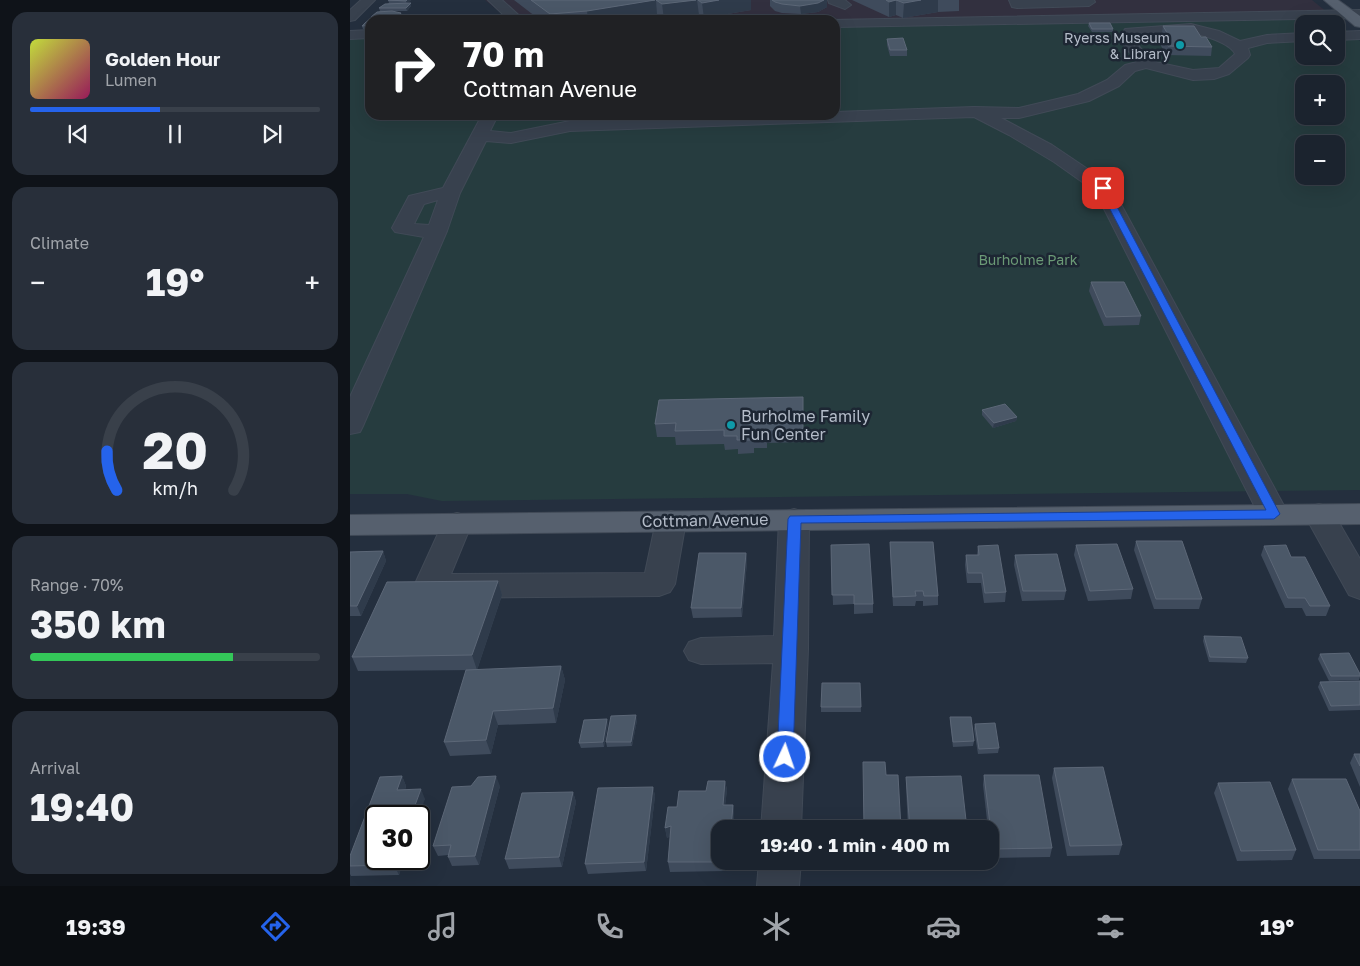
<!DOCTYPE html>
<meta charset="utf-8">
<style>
:root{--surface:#1b232e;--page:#282f3a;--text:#f1f3f6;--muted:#a0a4aa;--line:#39404a;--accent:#2563eb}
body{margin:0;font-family:"Golos Text",sans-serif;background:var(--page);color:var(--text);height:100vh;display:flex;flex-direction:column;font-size:19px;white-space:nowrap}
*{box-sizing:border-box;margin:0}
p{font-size:16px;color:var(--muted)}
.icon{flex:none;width:28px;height:28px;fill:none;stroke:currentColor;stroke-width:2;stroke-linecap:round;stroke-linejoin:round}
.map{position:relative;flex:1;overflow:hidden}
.details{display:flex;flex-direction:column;gap:12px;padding:12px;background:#0f1319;width:350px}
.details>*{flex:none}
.hud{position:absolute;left:15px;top:15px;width:475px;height:105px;border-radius:15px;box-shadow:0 5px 20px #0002,0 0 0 1px var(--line);background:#202124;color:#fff;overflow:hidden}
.tools{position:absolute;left:945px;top:15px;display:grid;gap:10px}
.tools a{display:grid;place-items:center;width:50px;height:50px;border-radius:10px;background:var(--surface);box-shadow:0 5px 20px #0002,0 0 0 1px var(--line);font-size:25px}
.speed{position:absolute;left:15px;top:805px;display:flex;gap:10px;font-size:25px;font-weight:700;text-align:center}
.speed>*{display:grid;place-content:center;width:65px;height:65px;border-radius:50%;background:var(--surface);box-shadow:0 5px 20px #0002,0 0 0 1px var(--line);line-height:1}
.speed .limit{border:2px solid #111;border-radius:8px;background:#fff;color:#111}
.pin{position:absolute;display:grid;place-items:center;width:42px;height:42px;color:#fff;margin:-21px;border-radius:10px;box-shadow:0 2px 8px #0006}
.me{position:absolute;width:55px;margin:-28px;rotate:3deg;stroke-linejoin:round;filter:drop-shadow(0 0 4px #0008)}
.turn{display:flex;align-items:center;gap:18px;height:105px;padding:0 15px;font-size:22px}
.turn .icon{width:65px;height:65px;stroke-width:2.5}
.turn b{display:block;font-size:35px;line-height:42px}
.big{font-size:38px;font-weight:700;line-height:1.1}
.details .tile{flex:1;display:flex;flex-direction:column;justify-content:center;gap:8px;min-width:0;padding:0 18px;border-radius:15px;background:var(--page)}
.details .dial{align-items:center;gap:0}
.dial svg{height:130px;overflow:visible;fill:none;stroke:var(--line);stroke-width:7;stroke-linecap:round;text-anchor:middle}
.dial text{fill:var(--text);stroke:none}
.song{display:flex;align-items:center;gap:15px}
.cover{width:60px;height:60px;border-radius:8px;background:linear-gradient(135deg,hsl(70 70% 55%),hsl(330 70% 35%))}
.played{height:5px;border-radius:2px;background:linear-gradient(90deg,var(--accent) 45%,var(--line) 45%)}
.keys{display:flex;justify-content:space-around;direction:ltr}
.heat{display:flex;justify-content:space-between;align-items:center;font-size:28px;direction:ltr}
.charge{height:8px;border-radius:4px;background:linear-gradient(90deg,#34c759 70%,var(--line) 0)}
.trip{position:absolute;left:361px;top:820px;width:288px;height:50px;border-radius:15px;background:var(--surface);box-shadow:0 5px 20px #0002,0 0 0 1px var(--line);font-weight:700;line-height:50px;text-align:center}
.tab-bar{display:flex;height:80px;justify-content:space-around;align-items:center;background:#0b0e12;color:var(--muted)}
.tab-bar .icon{width:35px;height:35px}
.tab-bar .active{color:var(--accent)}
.tab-bar b{font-size:22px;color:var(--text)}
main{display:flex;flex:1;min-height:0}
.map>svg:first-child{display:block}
</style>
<main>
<section class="details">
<div class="tile">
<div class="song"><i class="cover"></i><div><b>Golden Hour</b><p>Lumen</p></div></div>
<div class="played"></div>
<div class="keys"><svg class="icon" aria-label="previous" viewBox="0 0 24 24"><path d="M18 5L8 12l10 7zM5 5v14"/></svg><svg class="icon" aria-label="pause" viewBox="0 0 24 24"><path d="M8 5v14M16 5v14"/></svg><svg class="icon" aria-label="next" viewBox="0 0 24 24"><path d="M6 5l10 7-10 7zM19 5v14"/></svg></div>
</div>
<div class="tile"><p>Climate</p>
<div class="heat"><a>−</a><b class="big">19°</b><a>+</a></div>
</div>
<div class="tile dial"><svg viewBox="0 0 100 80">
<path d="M14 69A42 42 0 1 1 86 69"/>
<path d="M14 69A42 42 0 0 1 8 45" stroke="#2563eb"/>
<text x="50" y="56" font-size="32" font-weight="700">20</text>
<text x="50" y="72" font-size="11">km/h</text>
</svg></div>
<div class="tile"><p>Range · 70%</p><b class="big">350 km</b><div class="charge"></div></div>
<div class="tile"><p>Arrival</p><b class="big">19:40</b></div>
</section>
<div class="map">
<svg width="1010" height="886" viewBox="0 0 1010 886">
<rect width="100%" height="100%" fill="#242f3e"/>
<!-- medical -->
<polygon fill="#32303f" points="135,0 962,0 978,13 485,20 160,20"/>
<!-- green -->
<path fill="#263c3f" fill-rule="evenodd" d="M982,18l28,23v449l-918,11 -35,-7h-57v-456h20v77h465v-90zM954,24h32v32h-32zM954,84h32v32h-32zM954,144h32v32h-32z"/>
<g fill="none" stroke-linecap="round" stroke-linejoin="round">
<defs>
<g id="minor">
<polygon points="11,0 25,0 5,20 0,21 0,10"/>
<polygon points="138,0 152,0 174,20 159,20"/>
<polygon points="478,0 495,0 501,5 495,9 479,3"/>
<polygon points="659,0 744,0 745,2 739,6 667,8 662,7"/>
<polygon points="1010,10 1010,18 485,27 485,20 481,20"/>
<path d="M841,24l28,7 21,10 27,-6 37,-2v8l-37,2 -19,5 2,7 -2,3 -19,16 -15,5 -21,1 -47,-12 -11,3 -16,15 -30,15 -70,17h-18l51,27 58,39 179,331 -4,7 -11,3 -11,-3 -4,-7 -164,-324 -41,-29 -45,-27 -35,-18 -404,14 -59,12 -25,-2 -26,52 -13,38 -84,195 -3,6 -10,2v-37l74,-160 -29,-5 -3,-4 17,-32 34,-8 39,-73h16l-8,16 21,2 59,-12 172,-6h93v-3l139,-5 45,1 59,-14 29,-14 18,-15 12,-3 -18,-23 6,-10zM841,32c11,3 40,11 44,22l-16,14 -26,2 -42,-9 -18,-22 2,-3zM88,200l-9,25 -15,-1 10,-20z"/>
<polygon points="20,30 20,38 0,39 0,31"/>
<polygon points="1010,31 1010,39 986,40 986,32"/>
<polygon points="969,504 980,507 1010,559 1010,599 999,595 954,514 958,507"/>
<polygon points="444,509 455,512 459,519 458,649 451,829 411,829 423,663 351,664 339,660 334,651 339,642 351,638 424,636 429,519 433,512"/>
<polygon points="321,511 332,514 336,521 325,584 320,592 309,596 80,598 69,594 64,586 96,516 107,513 118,516 122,523 101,574 295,573 306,521 310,514"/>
<polygon points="409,861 451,861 449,886 407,886"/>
</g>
<g id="major">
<polygon points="974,0 988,0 1010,16 1010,27 1005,26"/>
<polygon points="1010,504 1010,524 0,535 0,515"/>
</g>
</defs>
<!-- minor casing -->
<use href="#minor" stroke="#414a57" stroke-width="2"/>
<!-- major casing -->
<use href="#major" stroke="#414a57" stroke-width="2"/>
<!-- minor -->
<use href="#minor" fill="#38414e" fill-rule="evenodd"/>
<!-- major -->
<use href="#major" fill="#56606e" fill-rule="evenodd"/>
</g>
<!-- wall -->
<g fill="#3f4b5c">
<polygon points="38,0 61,0 57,3 61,6 57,11 44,11 52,16 50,19 22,20 21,17 30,11 29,8 39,3"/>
<polygon points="164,0 401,0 401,10 354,18 349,15 314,19 307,15 279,20 190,20"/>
<polygon points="420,0 477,0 477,7 468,12 451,14 432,13 425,11 420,6"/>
<polygon points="502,0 609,0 609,11 588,12 553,18 546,15 539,17"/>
<polygon points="20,20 20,28 13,29 12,26"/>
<polygon points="739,23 763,29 763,32 742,32 738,26"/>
<polygon points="813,26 851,37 862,47 861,56 816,55 810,44"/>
<polygon points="537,39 557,50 557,56 540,56 537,45"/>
<polygon points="741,282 791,316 789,325 754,326 739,291"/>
<polygon points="453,397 453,442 417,443 417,448 404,448 404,453 388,454 388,449 375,450 374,444 326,445 325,437 307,437 305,424"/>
<polygon points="632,410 667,417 666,421 643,428 632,415"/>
<polygon points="786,541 852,599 849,609 804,609 784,550"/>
<polygon points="540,542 588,596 588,605 573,606 573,601 566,601 565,606 543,606 540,552"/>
<polygon points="481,545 523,604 523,613 504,614 504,604 483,605"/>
<polygon points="726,545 783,589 781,599 738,601 724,555"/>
<polygon points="628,546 656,592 655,602 634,603 631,583 617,583 615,565 616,555 627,555"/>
<polygon points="914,546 941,557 980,606 976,616 956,616 952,608 935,608 911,555"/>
<polygon points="33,551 36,561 11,616 0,616 0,552"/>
<polygon points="396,553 397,562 392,617 343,618 341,608"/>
<polygon points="665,555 716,591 714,600 672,601 664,565"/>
<polygon points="148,581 152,595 127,670 8,671 2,657"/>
<polygon points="854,636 898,658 896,663 859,662 853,641"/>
<polygon points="970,654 1010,674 1010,677 1009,680 979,681 968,659"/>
<polygon points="211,666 215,680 206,723 148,725 141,754 100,756 94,742"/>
<polygon points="1010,681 1010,710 979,711 968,687 970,682"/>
<polygon points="510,683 511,712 471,712 471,707"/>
<polygon points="600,717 624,741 623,746 603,747 600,722"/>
<polygon points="287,720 282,746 257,747 256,742"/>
<polygon points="258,723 254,747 231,748 229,743"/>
<polygon points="625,724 649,748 648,753 628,754 624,729"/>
<polygon points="1004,754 1010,754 1010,787 1000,763"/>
<polygon points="704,768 772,845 769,855 717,856 702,778"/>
<polygon points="634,775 702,848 700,857 642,858 640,844 640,829 638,829 633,785"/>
<polygon points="52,776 56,786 55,790 75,799 26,859 54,859 49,875 1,876 0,874 0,856"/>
<polygon points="556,777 617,829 558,829 556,786"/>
<polygon points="942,779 1010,811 1010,859 964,859 938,789"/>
<polygon points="375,781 377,790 375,805 383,805 384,815 383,829 370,829 376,861 375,871 320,872 318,862 320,836 317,838 315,828 327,807"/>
<polygon points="868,783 946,850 942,860 887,861 864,793"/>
<polygon points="150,786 129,865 102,866 98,857 98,855 88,856 83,846"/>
<polygon points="303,787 305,796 296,871 238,874 235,864"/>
<polygon points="223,792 226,802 212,867 159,869 155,859"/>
</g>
<!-- shaded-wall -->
<g fill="#2f3b4b">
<polygon points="57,0 61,0 57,4 56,1"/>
<polygon points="306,0 307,15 279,20 238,20 237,11"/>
<polygon points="347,0 349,15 314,19 312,4"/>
<polygon points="369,0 401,0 401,10 354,18 352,3"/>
<polygon points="474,0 477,0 477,7 468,12 451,14 450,6"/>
<polygon points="546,0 546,15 539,17 539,2"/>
<polygon points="571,0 588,0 588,12 553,18 554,3"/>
<polygon points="61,3 61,6 57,11 56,8"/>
<polygon points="667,417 666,421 643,428 644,423"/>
<polygon points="33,551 36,561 11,616 7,606"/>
<polygon points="396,553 397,562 392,617 391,608"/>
<polygon points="148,581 152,595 127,670 122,655"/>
<polygon points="211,666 215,680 206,723 203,708"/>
<polygon points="143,711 148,725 141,754 136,740"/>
<polygon points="286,715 287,720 282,746 281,742"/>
<polygon points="257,719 258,723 254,747 253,742"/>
<polygon points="52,776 56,786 51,800 47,790"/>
<polygon points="146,776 150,786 129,865 125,856"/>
<polygon points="375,781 377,790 374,815 373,805"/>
<polygon points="303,787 305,796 296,871 294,862"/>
<polygon points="71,789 75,799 69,816 61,816"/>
<polygon points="223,792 226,802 212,867 209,857"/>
<polygon points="383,805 384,815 383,829 381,829"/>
<polygon points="321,826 323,836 317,838 315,828"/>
<polygon points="46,859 54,859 49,875 44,865"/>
<polygon points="374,861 376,861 375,871 374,862"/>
</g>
<!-- building -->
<g fill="#4b5868" stroke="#5c6777">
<polygon points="38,0 57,0 56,1"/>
<polygon points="181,0 305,0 237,11 200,14"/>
<polygon points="306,0 346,0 312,4"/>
<polygon points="348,0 369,0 352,3"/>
<polygon points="422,0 474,0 468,3 450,6 432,4 425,2"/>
<polygon points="536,0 571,0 554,3 546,0 539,2"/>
<polygon points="61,3 56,8 29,8 35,4"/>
<polygon points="42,11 51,13 49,16 21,17 27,12"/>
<polygon points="18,20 20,20 20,25 12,26"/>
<polygon points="739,23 760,23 763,29 742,29"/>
<polygon points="813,26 844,26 851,37 856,37 862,47 818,46 812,35 819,36"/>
<polygon points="553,38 557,50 540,50 537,39"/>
<polygon points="741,282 774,282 791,316 756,317"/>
<polygon points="453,397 453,429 417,430 416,435 403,435 403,440 387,440 387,436 374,436 374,430 325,431 326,423 305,424 309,400"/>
<polygon points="655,404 667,417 644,423 632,410"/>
<polygon points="786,541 832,541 852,599 806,599"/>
<polygon points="540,542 583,542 588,596 574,596 573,591 565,591 566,596 543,597"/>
<polygon points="519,544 523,604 504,604 504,595 482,595 481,545"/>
<polygon points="767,544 783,589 740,591 726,545"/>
<polygon points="648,545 656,592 635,593 632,573 618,573 616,555 629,555 628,546"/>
<polygon points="936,545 941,557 955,557 980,606 960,606 955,598 938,598 914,546"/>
<polygon points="33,551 7,606 0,606 0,552"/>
<polygon points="349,553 396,553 391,608 341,608"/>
<polygon points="707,554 716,591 673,591 665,555"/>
<polygon points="148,581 122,655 2,657 37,582"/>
<polygon points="854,636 891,637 898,658 860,657"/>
<polygon points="999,653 1010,674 1010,676 981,676 970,654"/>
<polygon points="211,666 203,708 143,711 136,740 94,742 116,670"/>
<polygon points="1010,681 1010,705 981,706 970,682"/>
<polygon points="472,683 510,683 511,707 471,707"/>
<polygon points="286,715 281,742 256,742 261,716"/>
<polygon points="600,717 621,717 624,741 603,742"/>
<polygon points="257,719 253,742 229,743 234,720"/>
<polygon points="645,723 649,748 629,749 625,724"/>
<polygon points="1004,754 1010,754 1010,766"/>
<polygon points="513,762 535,762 536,775 548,775 551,829 514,829"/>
<polygon points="753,767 772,845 720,846 704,768"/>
<polygon points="634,775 689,775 702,848 643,849"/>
<polygon points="52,776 47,790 71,789 61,816 26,816 26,859 46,859 44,865 0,866 0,856 30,777"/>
<polygon points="146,776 125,856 98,857 101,845 83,846 102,787 121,786 128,777"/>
<polygon points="611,776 617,829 560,829 556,777"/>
<polygon points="942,779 996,779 1010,811 1010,850 968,850"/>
<polygon points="358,781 375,781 373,805 383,805 381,829 370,829 370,861 374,862 318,862 321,826 315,828 318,807 327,807 329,791 356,791"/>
<polygon points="920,782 946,850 891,851 868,783"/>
<polygon points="303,787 294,862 235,864 248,788"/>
<polygon points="223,792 209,857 155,859 172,793"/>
</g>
<!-- route -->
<polygon fill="#2563eb" stroke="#184099" points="750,186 757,188 930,514 924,519 451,523 443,757 441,761 435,763 430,761 427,757 438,519 440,516 916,510 749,188"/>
<!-- markers -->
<g fill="#0f9aa8" stroke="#1d2633" stroke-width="2">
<circle cx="830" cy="45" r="5"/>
<circle cx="381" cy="425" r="5"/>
</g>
<g text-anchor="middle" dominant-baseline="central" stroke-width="5" stroke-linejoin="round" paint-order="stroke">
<!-- far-poi labels -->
<g font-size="14" fill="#b4bcc9" stroke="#1d2633" text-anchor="end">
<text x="820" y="37">Ryerss Museum<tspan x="820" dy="16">&amp; Library</tspan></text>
</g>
<!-- far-park labels -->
<g font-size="14" fill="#6b9a76" stroke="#1d2633">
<text x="678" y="259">Burholme Park</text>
</g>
<!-- poi labels -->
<g font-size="16" fill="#b4bcc9" stroke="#1d2633" text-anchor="start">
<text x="391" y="416">Burholme Family<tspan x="391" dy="18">Fun Center</tspan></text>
</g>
<!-- street labels -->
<g font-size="16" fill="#b4bcc9" stroke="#1d2633">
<text transform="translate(355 520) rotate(-1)">Cottman Avenue</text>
</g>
</g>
</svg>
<div class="tools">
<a><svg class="icon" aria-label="search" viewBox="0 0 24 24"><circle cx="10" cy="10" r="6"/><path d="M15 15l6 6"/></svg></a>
<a>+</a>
<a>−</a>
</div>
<div class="speed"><div class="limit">30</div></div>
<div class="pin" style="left:753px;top:188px;background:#d93025"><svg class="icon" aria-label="arrive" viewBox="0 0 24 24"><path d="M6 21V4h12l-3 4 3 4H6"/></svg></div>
<svg class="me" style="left:435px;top:757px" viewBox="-20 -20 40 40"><circle r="17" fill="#2563eb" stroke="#fff" stroke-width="3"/><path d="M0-11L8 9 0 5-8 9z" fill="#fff"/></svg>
<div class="trip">19:40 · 1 min · 400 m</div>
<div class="hud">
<div class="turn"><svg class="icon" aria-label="right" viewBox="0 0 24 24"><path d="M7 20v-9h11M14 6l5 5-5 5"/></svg><div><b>70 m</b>Cottman Avenue</div></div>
</div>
</div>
</main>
<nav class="tab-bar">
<b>19:39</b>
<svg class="icon active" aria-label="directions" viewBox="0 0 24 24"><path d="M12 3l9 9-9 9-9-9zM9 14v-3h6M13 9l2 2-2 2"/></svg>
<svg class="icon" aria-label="music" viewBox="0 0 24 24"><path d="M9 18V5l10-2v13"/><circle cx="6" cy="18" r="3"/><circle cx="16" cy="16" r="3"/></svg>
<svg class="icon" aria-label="phone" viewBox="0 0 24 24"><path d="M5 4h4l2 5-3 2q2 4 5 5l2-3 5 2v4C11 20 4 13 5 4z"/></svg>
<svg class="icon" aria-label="climate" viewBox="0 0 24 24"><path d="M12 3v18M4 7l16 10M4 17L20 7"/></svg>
<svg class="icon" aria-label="car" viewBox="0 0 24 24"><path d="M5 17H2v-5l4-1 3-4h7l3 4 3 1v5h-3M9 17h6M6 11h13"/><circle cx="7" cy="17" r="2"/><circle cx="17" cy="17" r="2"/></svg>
<svg class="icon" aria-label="filters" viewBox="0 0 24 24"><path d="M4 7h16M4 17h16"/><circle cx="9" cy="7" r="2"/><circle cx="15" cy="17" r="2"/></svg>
<b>19°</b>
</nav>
